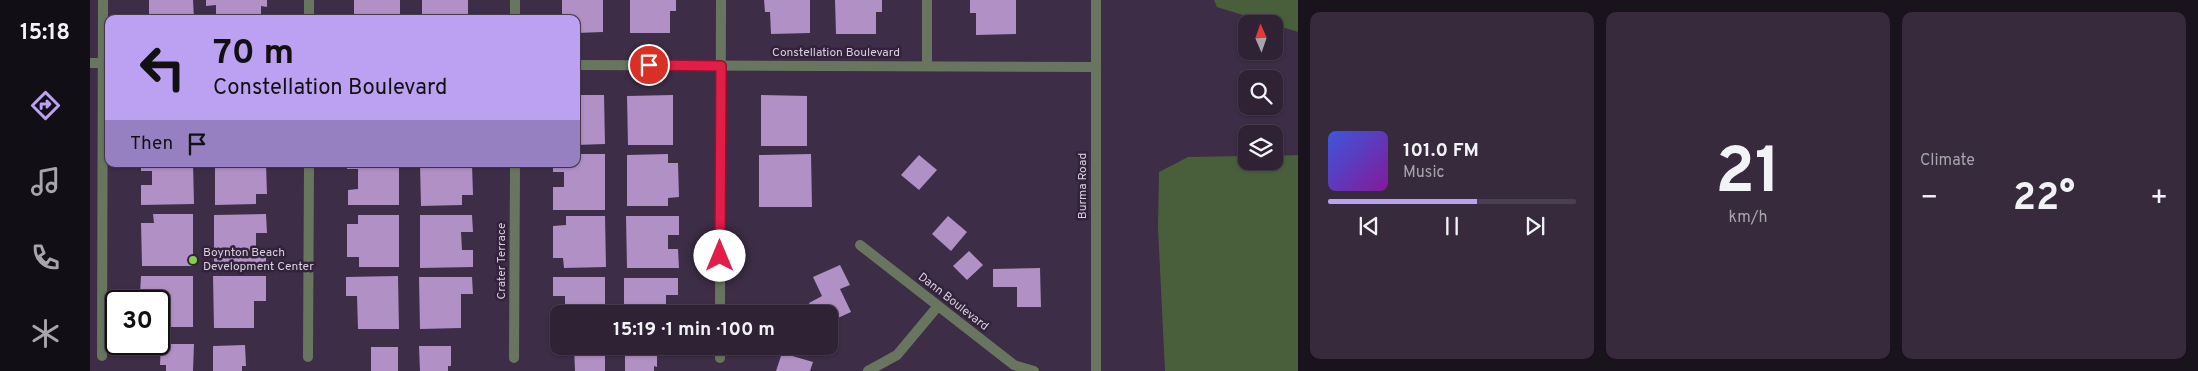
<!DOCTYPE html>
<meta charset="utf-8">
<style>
:root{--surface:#2e2234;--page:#362a3c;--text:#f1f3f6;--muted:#a7a4ac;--line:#493f4f;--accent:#bca0f2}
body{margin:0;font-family:Overpass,sans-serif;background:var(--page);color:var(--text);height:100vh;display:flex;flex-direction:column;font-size:19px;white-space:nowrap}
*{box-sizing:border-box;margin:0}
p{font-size:16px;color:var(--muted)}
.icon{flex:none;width:28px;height:28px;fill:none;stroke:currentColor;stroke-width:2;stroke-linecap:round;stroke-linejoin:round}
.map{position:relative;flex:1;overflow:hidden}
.details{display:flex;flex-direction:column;gap:12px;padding:12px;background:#19131d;width:900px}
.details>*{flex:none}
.hud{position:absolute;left:15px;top:15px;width:475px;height:152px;border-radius:10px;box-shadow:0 1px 4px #0004,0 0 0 1px var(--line);background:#bca0f2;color:#111;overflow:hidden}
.needle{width:32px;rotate:358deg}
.buttons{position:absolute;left:1148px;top:15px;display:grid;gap:10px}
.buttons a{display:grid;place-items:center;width:45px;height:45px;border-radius:10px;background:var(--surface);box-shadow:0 1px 4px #0004,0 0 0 1px var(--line);font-size:25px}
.speed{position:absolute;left:15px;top:290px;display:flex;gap:10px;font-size:25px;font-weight:700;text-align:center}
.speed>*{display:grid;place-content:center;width:65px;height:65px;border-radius:50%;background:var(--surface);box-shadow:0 1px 4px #0004,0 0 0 1px var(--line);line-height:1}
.speed .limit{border:2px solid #111;border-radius:8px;background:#fff;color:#111}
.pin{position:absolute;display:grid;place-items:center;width:42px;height:42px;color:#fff;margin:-21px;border:2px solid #fff;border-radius:50%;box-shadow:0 1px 5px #0007}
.me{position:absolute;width:55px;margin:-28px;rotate:0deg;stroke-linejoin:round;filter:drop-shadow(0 0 4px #0008)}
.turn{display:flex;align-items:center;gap:18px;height:105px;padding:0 25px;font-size:22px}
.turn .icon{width:65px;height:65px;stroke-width:2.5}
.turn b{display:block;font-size:35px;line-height:42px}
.then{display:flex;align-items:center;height:48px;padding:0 25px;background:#0003;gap:10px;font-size:19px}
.big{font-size:38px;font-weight:700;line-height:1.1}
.details .widget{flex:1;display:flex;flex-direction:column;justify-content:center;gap:8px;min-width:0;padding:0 18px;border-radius:10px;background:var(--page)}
.details .dial{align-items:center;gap:0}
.dial b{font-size:65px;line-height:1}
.song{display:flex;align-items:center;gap:15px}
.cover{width:60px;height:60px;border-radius:8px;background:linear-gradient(135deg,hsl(230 70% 55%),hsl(290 70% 35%))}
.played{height:5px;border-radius:2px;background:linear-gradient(90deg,var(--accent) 60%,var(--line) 60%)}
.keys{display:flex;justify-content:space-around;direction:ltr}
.heat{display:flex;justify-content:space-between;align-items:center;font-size:28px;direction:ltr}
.details .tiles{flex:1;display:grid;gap:12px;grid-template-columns:repeat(3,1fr)}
.trip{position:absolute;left:460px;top:305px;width:288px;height:50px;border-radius:10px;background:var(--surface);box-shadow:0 1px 4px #0004,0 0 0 1px var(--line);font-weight:700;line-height:50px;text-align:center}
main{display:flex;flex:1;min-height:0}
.tabs{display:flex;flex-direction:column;width:90px;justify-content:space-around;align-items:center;background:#120e15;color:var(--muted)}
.tabs .icon{width:35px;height:35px}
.tabs .active{color:var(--accent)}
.tabs b{font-size:22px;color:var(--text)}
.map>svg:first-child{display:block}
</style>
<main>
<nav class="tabs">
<b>15:18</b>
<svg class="icon active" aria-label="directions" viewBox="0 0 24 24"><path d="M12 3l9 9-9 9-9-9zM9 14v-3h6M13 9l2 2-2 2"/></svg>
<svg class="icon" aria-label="music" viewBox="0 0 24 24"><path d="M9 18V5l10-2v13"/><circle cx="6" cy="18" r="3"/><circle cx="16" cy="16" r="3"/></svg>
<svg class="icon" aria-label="phone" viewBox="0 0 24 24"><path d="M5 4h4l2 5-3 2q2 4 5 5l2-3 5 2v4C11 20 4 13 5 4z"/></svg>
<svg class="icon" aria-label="climate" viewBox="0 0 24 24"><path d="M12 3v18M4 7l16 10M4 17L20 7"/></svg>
</nav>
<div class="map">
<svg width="1208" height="371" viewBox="0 0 1208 371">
<rect width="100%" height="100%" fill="#3d2d46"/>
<!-- green -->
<g fill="#495f3b">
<polygon points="1124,0 1208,0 1208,32 1127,7"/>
<polygon points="1208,155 1208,371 1075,371 1068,228 1069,172 1098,157 1156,156 1156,161 1184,161 1184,156"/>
</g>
<!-- building -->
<g fill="#b190c5">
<polygon points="59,0 103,0 104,19 59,19"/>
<polygon points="116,0 177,0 177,7 171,6 171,19 126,19 126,5 116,6"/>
<rect x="264" y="0" width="46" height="19"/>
<rect x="332" y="0" width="46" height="19"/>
<polygon points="472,0 513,0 513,32 486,33 486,19 472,19"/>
<polygon points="540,0 586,0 586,11 580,11 580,33 540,33"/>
<polygon points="674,0 720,0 720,33 681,34 680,12 675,12"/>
<polygon points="745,0 792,0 792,12 786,12 786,34 746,34"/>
<polygon points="880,0 926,0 926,34 886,35 886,13 880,13"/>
<polygon points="486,95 514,95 515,144 486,145"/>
<polygon points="583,95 583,145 538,145 537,96"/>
<polygon points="671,95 717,96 717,146 671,146"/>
<polygon points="486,154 515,154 515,210 463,210 463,187 474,187 474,172 463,172 463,164 486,164"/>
<polygon points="578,154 578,163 588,163 589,197 578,198 578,206 537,206 537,155"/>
<polygon points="721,154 722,207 669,207 669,155"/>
<polygon points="829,155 847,170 829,190 811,175"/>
<polygon points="51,164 103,164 104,204 51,205 51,185 62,185 62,171 51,171"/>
<polygon points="125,164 176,164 177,194 166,194 166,204 125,205"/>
<polygon points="257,164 309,164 309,205 258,205 258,190 268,189 268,169 257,169"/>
<polygon points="330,164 382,164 383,195 372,195 372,205 331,206"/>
<polygon points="63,214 103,214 103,266 52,266 51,223 64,223"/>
<polygon points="176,214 177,233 166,233 166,248 176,248 176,266 124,267 124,215"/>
<polygon points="268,215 309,215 309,267 269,267 269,257 257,257 257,224 268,224"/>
<polygon points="330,215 382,215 383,232 371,232 372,250 383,250 383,267 330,268"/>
<polygon points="476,216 515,216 516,267 474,268 473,258 463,258 463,226 476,225"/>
<polygon points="536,216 589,216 589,235 578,235 578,249 588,249 589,268 537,268"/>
<polygon points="858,216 877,232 861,251 842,234"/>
<polygon points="879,251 893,265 877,280 863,266"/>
<polygon points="750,265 760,285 750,289 761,312 739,322 739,314 724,314 719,303 732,296 723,277"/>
<polygon points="950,268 951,307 927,307 927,287 903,287 903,269"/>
<polygon points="51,276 103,276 103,327 69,327 69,301 62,301 62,294 50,294"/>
<polygon points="123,276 176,276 176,301 164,301 164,328 124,328"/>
<polygon points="308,276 309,329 268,329 267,296 256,296 256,277"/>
<polygon points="329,277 382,277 383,294 371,294 371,328 330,329"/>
<polygon points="463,277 515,277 515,314 475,314 475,296 463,296"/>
<polygon points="534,278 588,278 588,295 576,295 576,314 534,314"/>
<polygon points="71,344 104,344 103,371 76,371 76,365 70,365"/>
<polygon points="155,345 156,366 152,366 152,371 123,371 123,346"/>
<polygon points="329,346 361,346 361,366 358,366 358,371 330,371"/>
<polygon points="484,346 515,346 515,371 485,371"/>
<rect x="281" y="347" width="27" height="24"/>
<polygon points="535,347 567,347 567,367 564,366 564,371 535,371"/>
<polygon points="692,353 723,362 720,371 686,371"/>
</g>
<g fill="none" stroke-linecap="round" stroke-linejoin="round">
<!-- minor -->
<g stroke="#687660" stroke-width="10">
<polyline points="1006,0 1006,371"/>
<polyline points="219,19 219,0"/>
<polyline points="425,19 425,0"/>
<polyline points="0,63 18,63"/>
<polyline points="486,65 1006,67"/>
<polyline points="837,66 837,0"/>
<polyline points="770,245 924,365 944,371"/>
<polyline points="630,314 631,0"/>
<polyline points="12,356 13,0"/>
<polyline points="218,357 219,164"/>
<polyline points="424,358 425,164"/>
<polyline points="630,358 630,346"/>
<polyline points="778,371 807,355 848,306"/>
</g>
</g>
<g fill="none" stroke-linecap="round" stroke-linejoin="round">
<defs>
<polyline id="route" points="559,65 631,66 630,256"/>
</defs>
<!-- route casing -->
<use href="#route" stroke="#92132f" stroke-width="12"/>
<!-- route -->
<use href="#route" stroke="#e11d48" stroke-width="9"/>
</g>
<!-- markers -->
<circle fill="#85cf4d" stroke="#32233b" stroke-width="2" cx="103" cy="260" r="5"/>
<g text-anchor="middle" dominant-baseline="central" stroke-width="5" stroke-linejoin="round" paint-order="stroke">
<!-- street labels -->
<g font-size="12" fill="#d9d0e0" stroke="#32233b">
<text x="746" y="53">Constellation Boulevard</text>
<text transform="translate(993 186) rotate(-90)">Burma Road</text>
<text transform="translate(412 261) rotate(-90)">Crater Terrace</text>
<text transform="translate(863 302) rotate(38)">Dann Boulevard</text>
</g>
<!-- poi labels -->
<g font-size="12" fill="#d9d0e0" stroke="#32233b" text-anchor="start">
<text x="113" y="253">Boynton Beach<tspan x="113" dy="14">Development Center</tspan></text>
</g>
</g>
</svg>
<div class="buttons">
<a><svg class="needle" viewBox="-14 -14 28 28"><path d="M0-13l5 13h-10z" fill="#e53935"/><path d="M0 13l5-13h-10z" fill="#a7a4ac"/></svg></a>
<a><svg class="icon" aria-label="search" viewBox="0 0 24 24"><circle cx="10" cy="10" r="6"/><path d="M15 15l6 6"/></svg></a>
<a><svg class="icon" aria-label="layers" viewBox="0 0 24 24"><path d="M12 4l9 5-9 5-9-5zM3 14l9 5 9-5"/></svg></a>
</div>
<div class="speed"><div class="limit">30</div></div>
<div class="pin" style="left:559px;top:65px;background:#d93025"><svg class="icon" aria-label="arrive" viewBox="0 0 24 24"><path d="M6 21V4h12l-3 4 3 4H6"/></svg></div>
<svg class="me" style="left:630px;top:256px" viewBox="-20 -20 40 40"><circle r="19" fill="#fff"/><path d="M0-13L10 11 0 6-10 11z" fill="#e11d48"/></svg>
<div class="trip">15:19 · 1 min · 100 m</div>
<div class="hud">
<div class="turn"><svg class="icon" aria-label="left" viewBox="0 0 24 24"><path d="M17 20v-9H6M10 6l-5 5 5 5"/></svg><div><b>70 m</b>Constellation Boulevard</div></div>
<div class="then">Then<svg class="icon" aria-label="arrive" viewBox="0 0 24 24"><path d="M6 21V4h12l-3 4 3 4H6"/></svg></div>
</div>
</div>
<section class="details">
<div class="tiles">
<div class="widget">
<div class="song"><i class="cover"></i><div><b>101.0 FM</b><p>Music</p></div></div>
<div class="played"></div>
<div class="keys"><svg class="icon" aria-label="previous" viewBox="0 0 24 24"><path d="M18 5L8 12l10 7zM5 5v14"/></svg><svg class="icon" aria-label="pause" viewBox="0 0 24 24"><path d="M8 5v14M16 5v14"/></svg><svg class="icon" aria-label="next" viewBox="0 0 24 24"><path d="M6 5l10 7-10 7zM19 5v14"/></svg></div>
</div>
<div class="widget dial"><b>21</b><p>km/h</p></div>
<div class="widget"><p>Climate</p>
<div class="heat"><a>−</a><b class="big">22°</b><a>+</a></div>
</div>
</div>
</section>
</main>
